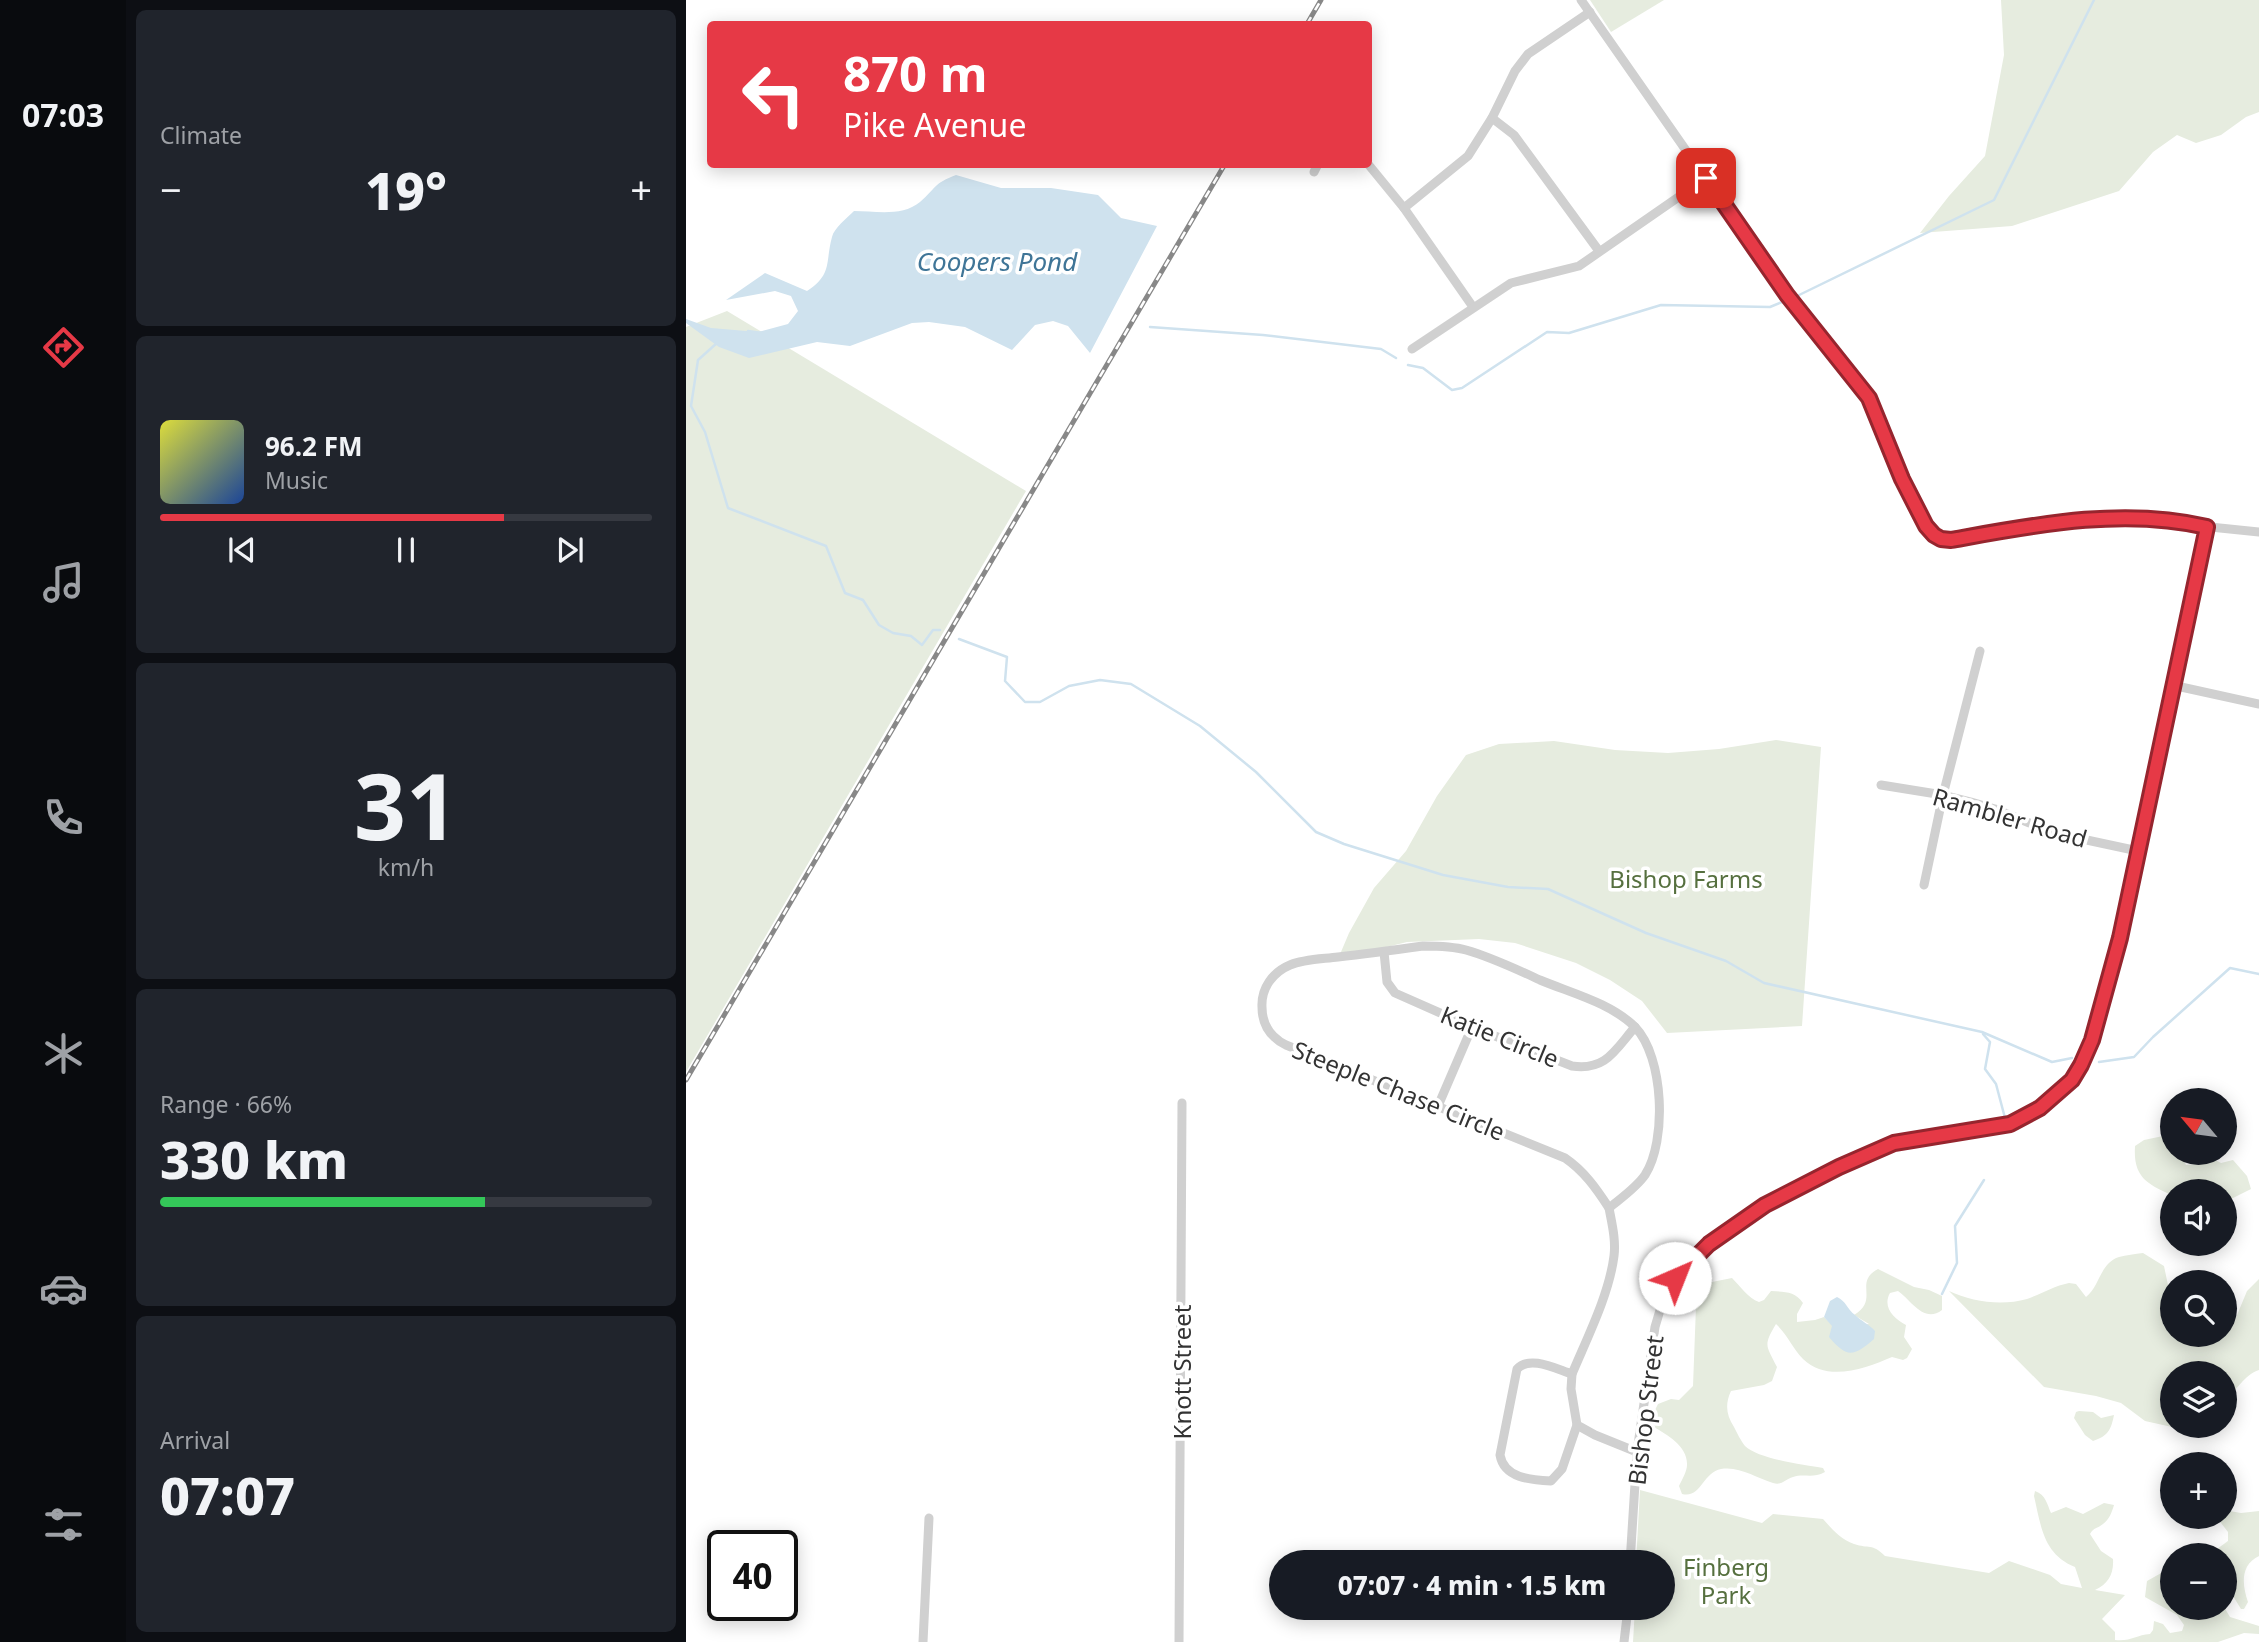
<!DOCTYPE html>
<meta charset="utf-8">
<style>
:root{--surface:#171b24;--page:#20242c;--text:#f1f3f6;--muted:#9ea1a6;--line:#363941;--accent:#e63946}
body{margin:0;font-family:"Noto Sans",sans-serif;background:var(--page);color:var(--text);height:100vh;display:flex;flex-direction:column;font-size:26px;white-space:nowrap}
*{box-sizing:border-box;margin:0}
p{font-size:23px;color:var(--muted)}
.icon{flex:none;width:38px;height:38px;fill:none;stroke:currentColor;stroke-width:2;stroke-linecap:round;stroke-linejoin:round}
.map{position:relative;flex:1;overflow:hidden}
.details{display:flex;flex-direction:column;gap:10px;padding:10px;background:#0d0f14;width:560px}
.details>*{flex:none}
.hud{position:absolute;left:21px;top:21px;width:665px;height:147px;border-radius:7px;box-shadow:0 4px 18px #0003;background:#e63946;color:#fff;overflow:hidden}
.needle{width:46px;rotate:299deg}
.fabs{position:absolute;left:1474px;top:1088px;display:grid;gap:14px}
.fabs a{display:grid;place-items:center;width:77px;height:77px;border-radius:50%;background:var(--surface);box-shadow:0 4px 18px #0003;font-size:35px}
.speed{position:absolute;left:21px;top:1530px;display:flex;gap:14px;font-size:35px;font-weight:700;text-align:center}
.speed>*{display:grid;place-content:center;width:91px;height:91px;border-radius:50%;background:var(--surface);box-shadow:0 4px 18px #0003;line-height:1}
.speed .limit{border:4px solid #111;border-radius:10px;background:#fff;color:#111}
.pin{position:absolute;display:grid;place-items:center;width:60px;height:60px;color:#fff;margin:-30px;border-radius:14px;box-shadow:0 4px 10px #0006}
.me{position:absolute;width:77px;margin:-38px;rotate:44deg;stroke-linejoin:round;filter:drop-shadow(0 0 5px #0008)}
.turn{display:flex;align-items:center;gap:24px;height:147px;padding:0 21px;font-size:32px}
.turn .icon{width:91px;height:91px;stroke-width:2.5}
.turn b{display:block;font-size:49px;line-height:60px}
.big{font-size:52px;font-weight:800;line-height:1.1}
.details .widget{flex:1;display:flex;flex-direction:column;justify-content:center;gap:10px;min-width:0;padding:0 24px;border-radius:10px;background:var(--page)}
.details .dial{align-items:center;gap:0}
.dial b{font-size:91px;line-height:1}
.song{display:flex;align-items:center;gap:21px}
.cover{width:84px;height:84px;border-radius:10px;background:linear-gradient(135deg,hsl(60 70% 55%),hsl(220 70% 35%))}
.played{height:7px;border-radius:4px;background:linear-gradient(90deg,var(--accent) 70%,var(--line) 70%)}
.keys{display:flex;justify-content:space-around;direction:ltr}
.heat{display:flex;justify-content:space-between;align-items:center;font-size:38px;direction:ltr}
.charge{height:10px;border-radius:5px;background:linear-gradient(90deg,#34c759 66%,var(--line) 0)}
.trip{position:absolute;left:583px;top:1550px;width:406px;height:70px;border-radius:35px;background:var(--surface);box-shadow:0 4px 18px #0003;font-weight:800;line-height:70px;text-align:center}
main{display:flex;flex:1;min-height:0}
.tabs{display:flex;flex-direction:column;width:126px;justify-content:space-around;align-items:center;background:#090b0e;color:var(--muted)}
.tabs .icon{width:49px;height:49px}
.tabs .active{color:var(--accent)}
.tabs b{font-size:32px;color:var(--text)}
.map>svg:first-child{display:block}
</style>
<main>
<nav class="tabs">
<b>07:03</b>
<svg class="icon active" aria-label="directions" viewBox="0 0 24 24"><path d="M12 3l9 9-9 9-9-9zM9 14v-3h6M13 9l2 2-2 2"/></svg>
<svg class="icon" aria-label="music" viewBox="0 0 24 24"><path d="M9 18V5l10-2v13"/><circle cx="6" cy="18" r="3"/><circle cx="16" cy="16" r="3"/></svg>
<svg class="icon" aria-label="phone" viewBox="0 0 24 24"><path d="M5 4h4l2 5-3 2q2 4 5 5l2-3 5 2v4C11 20 4 13 5 4z"/></svg>
<svg class="icon" aria-label="climate" viewBox="0 0 24 24"><path d="M12 3v18M4 7l16 10M4 17L20 7"/></svg>
<svg class="icon" aria-label="car" viewBox="0 0 24 24"><path d="M5 17H2v-5l4-1 3-4h7l3 4 3 1v5h-3M9 17h6M6 11h13"/><circle cx="7" cy="17" r="2"/><circle cx="17" cy="17" r="2"/></svg>
<svg class="icon" aria-label="filters" viewBox="0 0 24 24"><path d="M4 7h16M4 17h16"/><circle cx="9" cy="7" r="2"/><circle cx="15" cy="17" r="2"/></svg>
</nav>
<section class="details">
<div class="widget"><p>Climate</p>
<div class="heat"><a>−</a><b class="big">19°</b><a>+</a></div>
</div>
<div class="widget">
<div class="song"><i class="cover"></i><div><b>96.2 FM</b><p>Music</p></div></div>
<div class="played"></div>
<div class="keys"><svg class="icon" aria-label="previous" viewBox="0 0 24 24"><path d="M18 5L8 12l10 7zM5 5v14"/></svg><svg class="icon" aria-label="pause" viewBox="0 0 24 24"><path d="M8 5v14M16 5v14"/></svg><svg class="icon" aria-label="next" viewBox="0 0 24 24"><path d="M6 5l10 7-10 7zM19 5v14"/></svg></div>
</div>
<div class="widget dial"><b>31</b><p>km/h</p></div>
<div class="widget"><p>Range · 66%</p><b class="big">330 km</b><div class="charge"></div></div>
<div class="widget"><p>Arrival</p><b class="big">07:07</b></div>
</section>
<div class="map">
<svg width="1573" height="1642" viewBox="0 0 1573 1642">
<rect width="100%" height="100%" fill="#fff"/>
<!-- green -->
<g fill="#e6ecdf">
<polygon points="904,0 978,0 925,32"/>
<polygon points="1315,0 1573,0 1573,112 1560,117 1535,135 1510,143 1491,135 1467,152 1433,191 1326,226 1234,233 1263,196 1299,156 1318,55"/>
<polygon points="41,311 340,491 0,1072 0,327"/>
<polygon points="1090,740 1135,747 1116,1026 981,1033 956,1001 924,980 890,963 829,943 793,939 721,942 652,959 663,933 688,888 720,851 751,796 780,755 813,744 868,741 929,750 982,753 1033,749"/>
<path d="M1477,1136l9,6v11h7l7,12 11,-1 11,-8 13,7 12,-3 14,16 4,13 -24,12 -3,8 1,12 -1,1v-30h-52v3c-26,-11 -39,-19 -37,-49l9,-6z"/>
<path d="M1457,1253l21,13 5,24h3v45h52v-8l11,-7 12,-29 12,-12v91c-15,5 -22,21 -35,30v-26h-52v52h2l-2,1 -27,-6 -24,-18 -25,-7 -52,-9 -95,-96c23,11 53,15 78,8 14,-5 27,-13 42,-16l7,1 10,13c14,-11 14,-34 33,-40 7,-2 16,-3 24,-4z"/>
<path d="M1192,1269l36,18 15,3 13,6v14c-18,14 -31,-10 -44,-19l-8,2c-8,14 4,26 16,32l-2,12 8,12 -5,9 -4,2 -11,-3c-26,11 -64,26 -89,2 -10,-10 -16,-25 -27,-35 -13,22 -10,21 1,43l-5,14 -8,4 -33,6c-6,13 -5,24 3,36 3,6 7,14 11,19 13,13 60,19 78,22l2,4c-13,7 -21,1 -32,5 -8,2 -11,9 -20,6 -17,-5 -33,-17 -52,-14 -18,3 -20,30 -39,25l-3,-8c3,-6 8,-15 8,-21 1,-19 -20,-30 -33,-38l-3,-9 7,-14 13,-5 8,1 14,-14 3,-80 1,-10 10,-13 25,-5c8,8 16,20 27,24l5,-2 7,-9c14,1 24,0 32,12l-6,11v8l18,-2 9,-3 8,8 37,-1 -15,-9c26,-15 -1,-33 24,-46z"/>
<path d="M1393,1411l14,1 8,6 13,-3c-3,15 -6,21 -21,26l-8,-6 -11,-17 2,-6z"/>
<path d="M954,1490l122,33 11,-9 50,5c9,10 17,20 31,25 15,5 18,-1 31,12l104,17 20,-12 41,14 11,9 21,4 -7,-21c-32,-13 -34,-41 -41,-71l1,-5c11,4 12,13 16,22l15,-6 17,7 21,-11 10,2c-2,7 -5,15 -11,19 -6,5 -9,3 -13,10l11,17 12,8c1,15 -5,25 -18,31l30,5 -23,24 13,13v8c15,2 21,-5 35,-6l3,-4 1,-9 9,3 7,9 12,-2 2,-6 -7,-10 -32,-18 2,-16 25,-14v41l52,-1 6,10 29,9v8l-15,-1 -26,9h-585l2,-34h27v-45h-26z"/>
<path d="M1538,1510l17,3 18,-2v45c-19,9 -17,29 -11,46l-4,7h-3l-11,-18h-6v-35h-21l2,-4 12,-3 11,-8v-9l-10,-13 1,-2h5z"/>
</g>
<!-- water -->
<g fill="#cfe2ee">
<path d="M270,175l45,13h50l47,7 23,23 36,8 -67,127 -22,-27 -15,-5 -18,4 -23,25 -47,-23 -36,-5 -17,1 -62,23 -33,-4 -68,16 -30,-11 -33,-24v-4l25,9 47,4 30,-8 10,-13 -7,-15 -16,-5 -49,9 39,-27 42,18c26,-17 18,-29 25,-54 2,-9 15,-19 22,-26 21,0 48,6 66,-9 16,-14 14,-19 36,-27z"/>
<path d="M1151,1297c9,4 10,12 18,18 6,6 14,9 20,16l-1,8c-21,18 -27,19 -45,-2l3,-11 -8,-9 6,-16z"/>
</g>
<g fill="none" stroke-linecap="round" stroke-linejoin="round">
<!-- stream -->
<g stroke="#cfe2ee" stroke-width="2.5">
<polyline points="1107,298 1308,200 1408,0"/>
<polyline points="464,327 577,335 695,349 710,358"/>
<polyline points="62,331 76,333"/>
<polyline points="31,343 12,360 5,406 19,432 42,508 140,546 159,593 177,600 193,625 207,633 225,636 236,645 247,630 254,630"/>
<polyline points="722,365 737,368 766,390 776,388 861,332 883,333 975,305 1084,307 1101,300"/>
<polyline points="273,639 321,657 319,681 339,702 354,702 383,686 414,680 445,684 514,726 570,772 630,832 658,844 757,875 822,887 862,889 960,933 1040,961 1078,983 1296,1032 1366,1062 1386,1058"/>
<polyline points="1297,1034 1304,1042 1299,1069 1310,1084 1319,1118"/>
<polyline points="1413,1062 1448,1057 1467,1037 1544,968 1573,974"/>
<polyline points="1256,1294 1271,1263 1269,1226 1298,1180"/>
</g>
<!-- minor -->
<g stroke="#d0d0d0" stroke-width="9">
<polyline points="895,0 1101,295 1183,398 1229,507 1248,535 1255,539 1265,540 1360,524 1437,518 1573,532"/>
<polyline points="806,118 828,135 913,251"/>
<polyline points="682,164 718,208 787,307"/>
<polyline points="628,172 632,164"/>
<polyline points="718,208 782,156 806,118 829,71 842,54 904,12"/>
<polyline points="726,349 825,283 893,266 1020,178"/>
<polyline points="1486,685 1573,704"/>
<polyline points="1195,785 1257,795 1285,802 1309,809 1368,833 1452,851"/>
<polyline points="1238,885 1257,795 1294,651"/>
<path d="M737,946c14,0 29,0 43,4 25,7 50,19 74,30 31,13 71,23 95,47 29,30 32,114 10,148 -9,13 -24,23 -36,33 -13,-20 -25,-37 -44,-50l-279,-113c-16,-8 -24,-20 -24,-38 -1,-19 11,-35 28,-42 14,-6 33,-6 48,-8 28,-3 57,-7 85,-11z"/>
<path d="M698,952l3,30 8,11 77,34 100,39c34,5 43,-16 63,-39"/>
<polyline points="752,1106 786,1027"/>
<path d="M923,1208c3,16 7,32 5,48 -5,39 -27,82 -42,118l-1,15 6,36 18,10 42,17"/>
<path d="M886,1374c-16,-5 -42,-19 -55,-5l-17,86c4,23 30,25 51,26l11,-12 15,-44"/>
<polyline points="944,1563 951,1452 969,1327 977,1300 989,1278 1005,1260 1023,1244 1079,1204 1177,1155 1208,1143 1324,1124 1354,1108 1386,1081 1395,1065 1406,1040 1434,938 1521,527"/>
<polyline points="237,1642 243,1518"/>
<polyline points="493,1642 496,1103"/>
<polyline points="938,1642 942,1608"/>
</g>
<defs>
<g id="rail">
<polyline points="621,24 635,0"/>
<polyline points="0,1080 539,164"/>
</g>
</defs>
<!-- rail casing -->
<use href="#rail" stroke="#888" stroke-width="5"/>
<!-- rail -->
<use href="#rail" stroke="#fff" stroke-width="2.5" stroke-dasharray="8" stroke-linecap="butt"/>
</g>
<g fill="none" stroke-linecap="round" stroke-linejoin="round">
<defs>
<path id="route" d="M989,1278l34,-34 56,-39 74,-38 55,-24 116,-19 30,-16 32,-28 9,-15 11,-25 28,-102 87,-411c-84,-20 -173,-2 -256,13l-10,-1 -7,-4 -8,-9 -24,-47 -33,-81 -82,-103 -81,-117"/>
</defs>
<!-- route casing -->
<use href="#route" stroke="#96252e" stroke-width="18"/>
<!-- route -->
<use href="#route" stroke="#e63946" stroke-width="12"/>
</g>
<g text-anchor="middle" dominant-baseline="central" stroke-width="7" stroke-linejoin="round" paint-order="stroke">
<!-- street labels -->
<g font-size="24" fill="#333" stroke="#fff">
<text transform="translate(1324 817) rotate(16)">Rambler Road</text>
<text transform="translate(814 1036) rotate(22)">Katie Circle</text>
<text transform="translate(713 1090) rotate(22)">Steeple Chase Circle</text>
<text transform="translate(495 1372) rotate(-90)">Knott Street</text>
<text transform="translate(959 1410) rotate(-83)">Bishop Street</text>
</g>
<!-- park labels -->
<g font-size="24" fill="#56703f" stroke="#fff">
<text x="1000" y="878">Bishop Farms</text>
<text x="1040" y="1566">Finberg<tspan x="1040" dy="28">Park</tspan></text>
</g>
<!-- water labels -->
<g font-size="26" font-style="italic" fill="#3f7597" stroke="#fff">
<text x="311" y="261">Coopers Pond</text>
</g>
</g>
</svg>
<div class="fabs">
<a><svg class="needle" viewBox="-14 -14 28 28"><path d="M0-13l5 13h-10z" fill="#e53935"/><path d="M0 13l5-13h-10z" fill="#9ea1a6"/></svg></a>
<a><svg class="icon" aria-label="sound" viewBox="0 0 24 24"><path d="M4 9h4l5-4v14l-5-4H4zM17 9q2 3 0 6"/></svg></a>
<a><svg class="icon" aria-label="search" viewBox="0 0 24 24"><circle cx="10" cy="10" r="6"/><path d="M15 15l6 6"/></svg></a>
<a><svg class="icon" aria-label="layers" viewBox="0 0 24 24"><path d="M12 4l9 5-9 5-9-5zM3 14l9 5 9-5"/></svg></a>
<a>+</a>
<a>−</a>
</div>
<div class="speed"><div class="limit">40</div></div>
<div class="pin" style="left:1020px;top:178px;background:#d93025"><svg class="icon" aria-label="arrive" viewBox="0 0 24 24"><path d="M6 21V4h12l-3 4 3 4H6"/></svg></div>
<svg class="me" style="left:989px;top:1278px" viewBox="-20 -20 40 40"><circle r="19" fill="#fff"/><path d="M0-13L10 11 0 6-10 11z" fill="#e63946"/></svg>
<div class="trip">07:07 · 4 min · 1.5 km</div>
<div class="hud">
<div class="turn"><svg class="icon" aria-label="left" viewBox="0 0 24 24"><path d="M17 20v-9H6M10 6l-5 5 5 5"/></svg><div><b>870 m</b>Pike Avenue</div></div>
</div>
</div>
</main>
